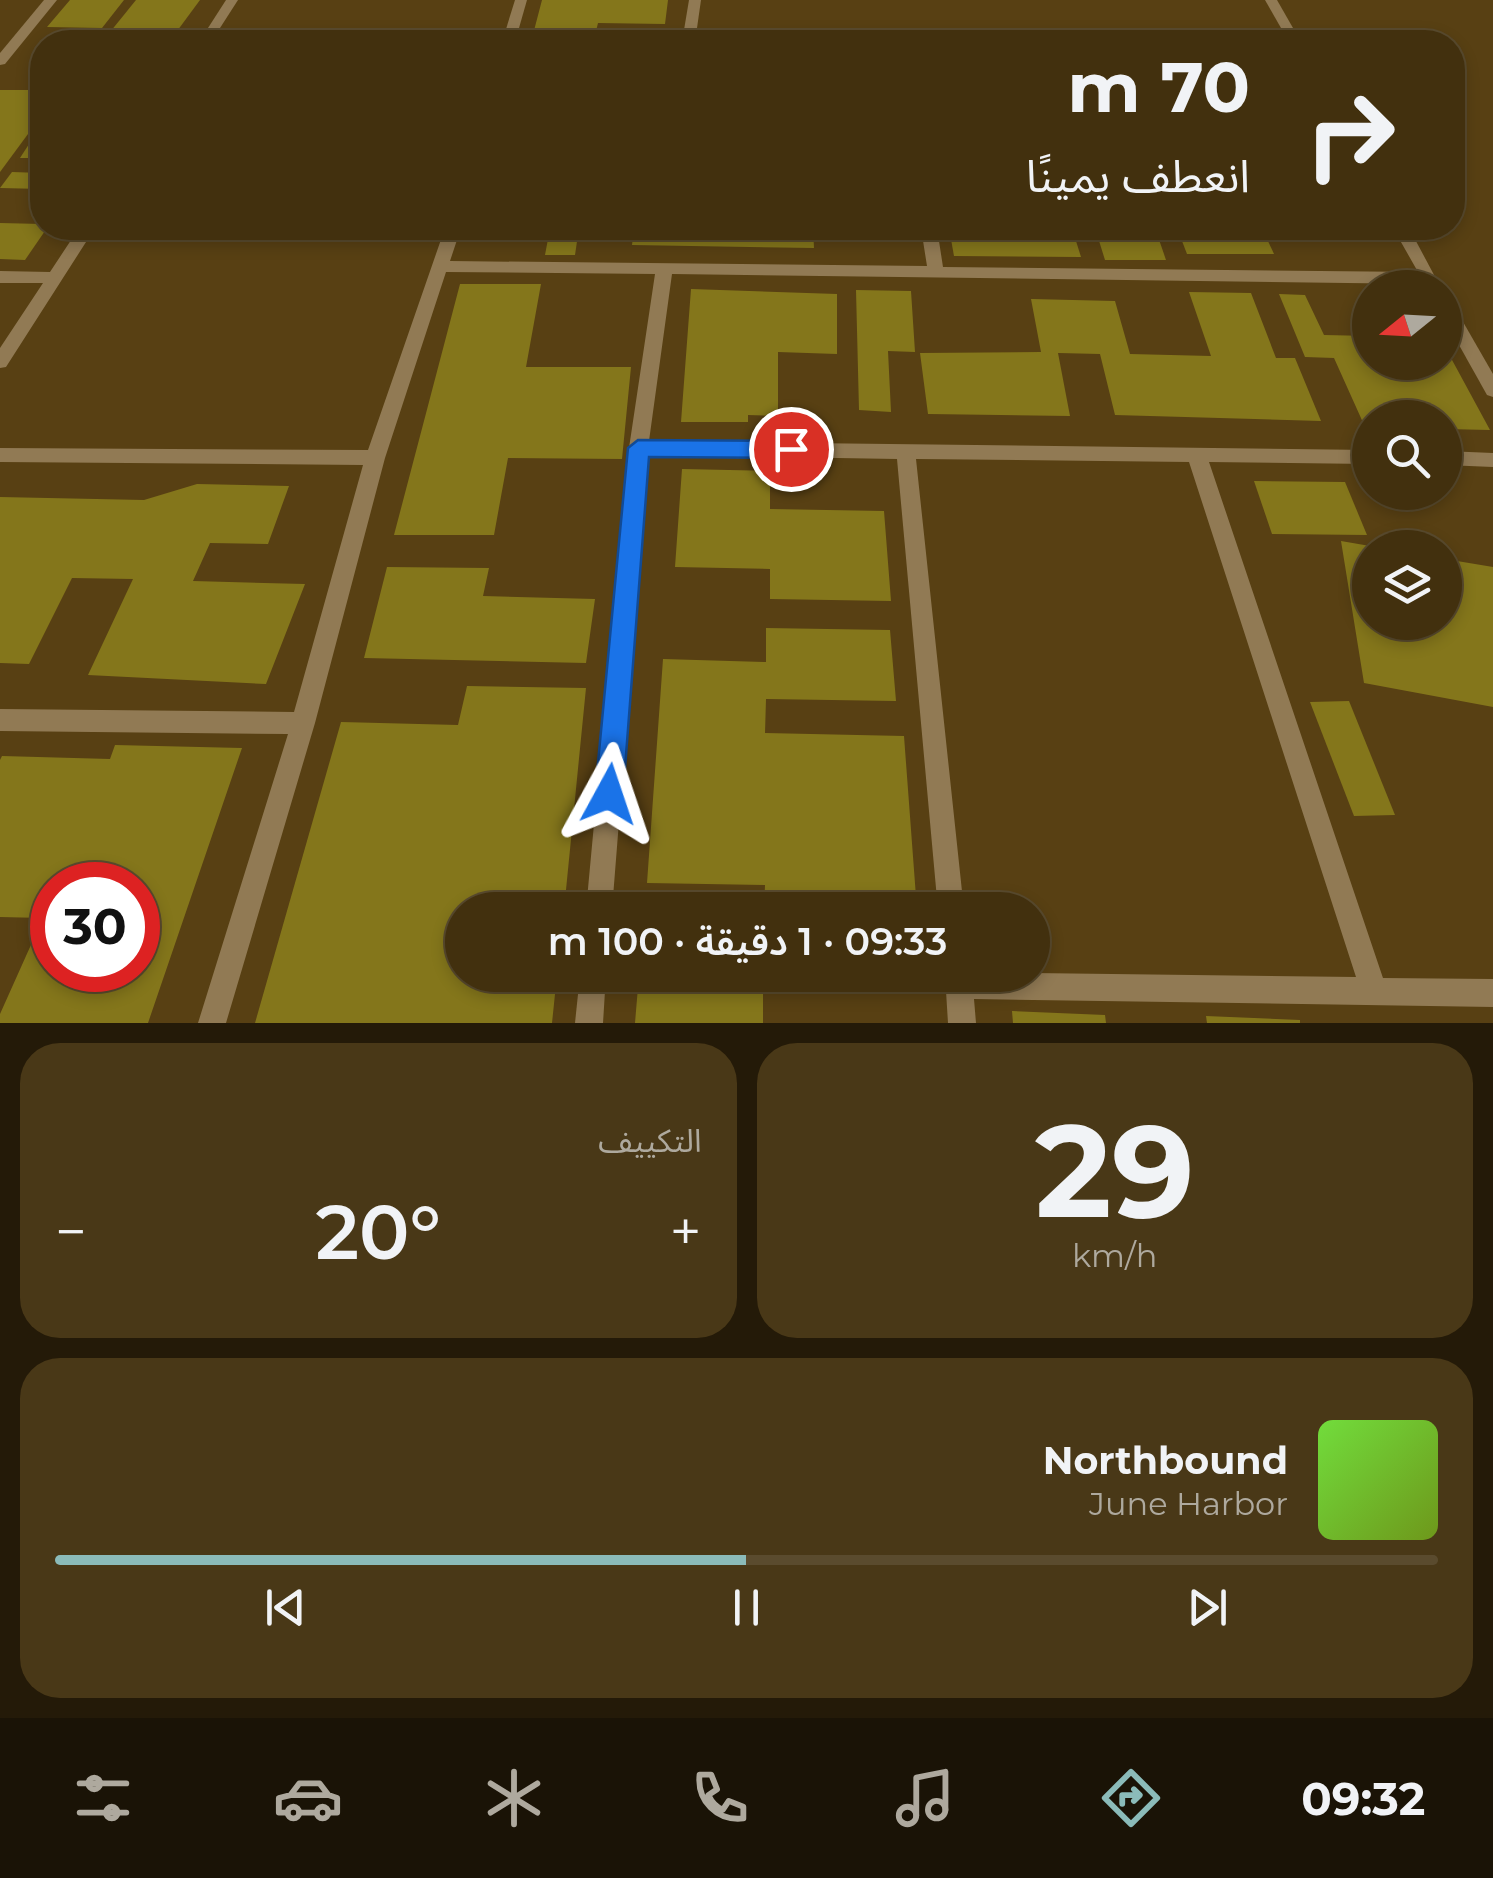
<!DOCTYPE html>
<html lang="ar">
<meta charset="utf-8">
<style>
:root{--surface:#42300e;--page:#493817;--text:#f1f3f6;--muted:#aea99e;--line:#5a4b2e;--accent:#8bbbb9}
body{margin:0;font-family:Montserrat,"Noto Sans Arabic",sans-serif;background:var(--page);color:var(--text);direction:rtl;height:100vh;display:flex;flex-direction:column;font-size:38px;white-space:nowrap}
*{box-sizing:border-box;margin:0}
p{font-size:32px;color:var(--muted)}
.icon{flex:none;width:55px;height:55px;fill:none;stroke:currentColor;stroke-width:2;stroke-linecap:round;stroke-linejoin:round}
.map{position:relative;height:1023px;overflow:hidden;direction:ltr}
.panel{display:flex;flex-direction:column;gap:20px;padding:20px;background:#241a08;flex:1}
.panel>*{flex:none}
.top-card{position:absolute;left:30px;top:30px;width:1435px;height:210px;border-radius:40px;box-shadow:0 5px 15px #0003,0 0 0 2px var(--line);direction:rtl;background:#42300e;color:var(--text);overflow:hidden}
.needle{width:65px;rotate:252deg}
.tools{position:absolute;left:1352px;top:270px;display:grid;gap:20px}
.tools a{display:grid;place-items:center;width:110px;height:110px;border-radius:50%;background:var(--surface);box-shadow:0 5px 15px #0003,0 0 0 2px var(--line);font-size:50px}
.speed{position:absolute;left:30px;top:862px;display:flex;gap:20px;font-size:50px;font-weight:700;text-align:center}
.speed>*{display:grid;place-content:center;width:130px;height:130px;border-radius:50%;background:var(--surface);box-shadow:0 5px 15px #0003,0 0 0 2px var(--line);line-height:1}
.speed .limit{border:15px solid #d22;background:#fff;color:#111}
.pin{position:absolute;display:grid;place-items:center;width:85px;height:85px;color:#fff;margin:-42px;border:5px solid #fff;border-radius:50%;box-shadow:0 2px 10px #0007}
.me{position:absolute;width:110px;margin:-55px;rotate:5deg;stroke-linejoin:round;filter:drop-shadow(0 0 8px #0008)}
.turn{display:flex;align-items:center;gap:35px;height:210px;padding:0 50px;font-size:45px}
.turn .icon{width:130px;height:130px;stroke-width:2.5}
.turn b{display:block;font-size:70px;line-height:85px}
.big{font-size:75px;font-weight:600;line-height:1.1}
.panel .card{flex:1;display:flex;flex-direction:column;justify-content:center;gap:15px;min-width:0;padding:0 35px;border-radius:40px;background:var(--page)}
.panel .dial{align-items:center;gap:0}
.dial b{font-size:130px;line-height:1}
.song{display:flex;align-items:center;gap:30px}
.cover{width:120px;height:120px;border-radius:15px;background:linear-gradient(135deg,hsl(100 70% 55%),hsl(80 70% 35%))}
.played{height:10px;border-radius:5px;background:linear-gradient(90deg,var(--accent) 50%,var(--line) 50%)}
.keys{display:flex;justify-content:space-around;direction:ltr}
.heat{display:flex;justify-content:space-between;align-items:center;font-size:55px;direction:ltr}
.panel .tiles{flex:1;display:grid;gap:20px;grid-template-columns:1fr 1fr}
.card:last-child{grid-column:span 2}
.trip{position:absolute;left:445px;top:892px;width:605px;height:100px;border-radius:50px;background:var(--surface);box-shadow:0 5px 15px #0003,0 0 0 2px var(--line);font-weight:600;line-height:100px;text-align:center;direction:rtl}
.menu{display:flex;height:160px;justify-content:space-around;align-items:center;background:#1a1306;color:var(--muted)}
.menu .icon{width:70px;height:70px}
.menu .current{color:var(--accent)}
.menu b{font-size:45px;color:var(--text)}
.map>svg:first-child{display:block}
</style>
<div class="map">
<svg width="1493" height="1023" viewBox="0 0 1493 1023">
<rect width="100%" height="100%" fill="#584013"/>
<!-- building -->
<g fill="#84761b" fill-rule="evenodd">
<polygon points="70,0 124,0 102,28 47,27"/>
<polygon points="136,0 200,0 169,42 102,42"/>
<polygon points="542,0 668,0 665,24 598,23 595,35 664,36 663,42 531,42"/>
<polygon points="0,90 42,90 42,115 0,172"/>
<polygon points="31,141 42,141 42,158 20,158"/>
<polygon points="12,172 42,173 42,189 0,188"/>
<polygon points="0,223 42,224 47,228 25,260 0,259"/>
<polygon points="550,228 579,228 575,255 545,255"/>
<polygon points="634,228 813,228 814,248 632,245"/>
<polygon points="949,228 1072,228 1081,257 954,256"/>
<polygon points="1095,228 1155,228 1166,260 1105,260"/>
<polygon points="1177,228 1262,228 1274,254 1187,254"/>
<polygon points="460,284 541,284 526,367 631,367 622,459 508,458 494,535 394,535"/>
<polygon points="691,289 837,294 837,354 778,352 778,416 748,415 748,422 681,422"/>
<polygon points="856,290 911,291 915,352 888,351 891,412 859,410"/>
<polygon points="1189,292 1251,293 1276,358 1295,358 1321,421 1115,415 1100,354 1058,353 1070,416 928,414 920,353 1041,352 1031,299 1115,301 1130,354 1211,356"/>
<polygon points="1279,294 1305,295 1324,335 1370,336 1370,362 1445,362 1445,347 1490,430 1445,429 1445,418 1370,418 1370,427 1365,427 1334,358 1305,357"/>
<polygon points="682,469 770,471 770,509 884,511 891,601 770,599 770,569 675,567"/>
<polygon points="1254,481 1345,482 1367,535 1272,534"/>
<polygon points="197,484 289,486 268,544 210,543 193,581 305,584 266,684 88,675 133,579 72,578 29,664 0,663 0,497 144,500"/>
<polygon points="1341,541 1370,546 1370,622 1445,622 1445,559 1493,567 1493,707 1364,683"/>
<polygon points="387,567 489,568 483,596 595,599 586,663 364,658"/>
<polygon points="766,628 890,630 896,701 766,699 765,733 904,736 917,910 764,910 765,885 647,883 663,659 766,662"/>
<polygon points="467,686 586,688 564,910 462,910 462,975 557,975 552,1023 255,1023 341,722 458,725"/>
<polygon points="1349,701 1395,815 1354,816 1310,702"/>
<path d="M115,745l127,3 -94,275h-148v-9l43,-96 -43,-1v-157l2,-4 108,3zM52,885h86v85h-86z"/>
<polygon points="639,975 923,975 924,988 763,984 763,1023 635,1023"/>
<polygon points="1012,1011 1105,1015 1106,1023 1013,1023"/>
<polygon points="1206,1016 1300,1020 1300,1023 1207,1023"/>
</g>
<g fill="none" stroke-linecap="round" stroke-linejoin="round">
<!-- minor -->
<g fill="#917a54" fill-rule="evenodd">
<polygon points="44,0 57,0 5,64 0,65 0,53"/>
<polygon points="226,0 238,0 211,42 199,42"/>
<polygon points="515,0 527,0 515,42 502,42"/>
<polygon points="689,0 701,0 695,42 682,42"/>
<polygon points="1265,0 1277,0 1301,42 1289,42"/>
<polygon points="79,228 95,228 6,367 0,368 0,348 43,283 0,283 0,271 50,272"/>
<polygon points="445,228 461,228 450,261 927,266 921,228 937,228 943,267 1418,272 1393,228 1409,228 1441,288 1427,288 1424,284 672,274 649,441 1370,450 1370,464 1209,462 1383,978 1493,979 1493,1007 974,999 976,1023 948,1023 945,975 1032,973 1356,977 1189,462 916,459 964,910 938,910 897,459 648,455 612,910 586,910 629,448 655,274 446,272 385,458 315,723 226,1023 198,1023 288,734 0,731 0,709 294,712 363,465 0,462 0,448 368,450"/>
<polygon points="1445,299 1451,301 1493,374 1493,397 1487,395 1445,320"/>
<polygon points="1445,451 1493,453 1493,467 1445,465"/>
<polygon points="580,975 606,975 603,1023 575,1023"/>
</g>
</g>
<!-- route -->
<polygon fill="#1a73e8" stroke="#114b97" stroke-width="2.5" points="638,440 791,441 802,449 791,458 649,457 623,794 619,804 609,808 599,804 595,794 628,448"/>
</svg>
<div class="tools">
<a><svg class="needle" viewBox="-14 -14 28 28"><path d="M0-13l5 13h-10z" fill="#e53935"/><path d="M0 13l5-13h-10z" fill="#aea99e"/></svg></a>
<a><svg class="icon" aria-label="search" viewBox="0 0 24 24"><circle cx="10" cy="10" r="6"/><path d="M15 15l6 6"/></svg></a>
<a><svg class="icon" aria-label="layers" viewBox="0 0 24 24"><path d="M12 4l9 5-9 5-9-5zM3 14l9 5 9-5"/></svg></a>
</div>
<div class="speed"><div class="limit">30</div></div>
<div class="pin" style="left:791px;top:449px;background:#d93025"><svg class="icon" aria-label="arrive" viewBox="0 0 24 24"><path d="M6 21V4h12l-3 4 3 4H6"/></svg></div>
<svg class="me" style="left:609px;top:794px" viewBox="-20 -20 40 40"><path d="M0-17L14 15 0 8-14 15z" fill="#1a73e8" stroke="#fff" stroke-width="4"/></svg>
<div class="trip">09:33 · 1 دقيقة · 100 m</div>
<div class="top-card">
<div class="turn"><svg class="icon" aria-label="right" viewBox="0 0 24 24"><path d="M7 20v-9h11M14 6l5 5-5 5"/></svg><div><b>70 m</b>انعطف يمينًا</div></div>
</div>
</div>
<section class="panel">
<div class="tiles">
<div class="card dial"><b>29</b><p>km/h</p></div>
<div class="card"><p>التكييف</p>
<div class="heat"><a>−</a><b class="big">20°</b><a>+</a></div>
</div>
<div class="card">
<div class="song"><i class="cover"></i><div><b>Northbound</b><p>June Harbor</p></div></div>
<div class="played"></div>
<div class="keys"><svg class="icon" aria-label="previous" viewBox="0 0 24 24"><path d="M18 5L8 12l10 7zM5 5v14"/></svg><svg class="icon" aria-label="pause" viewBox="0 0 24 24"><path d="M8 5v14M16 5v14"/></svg><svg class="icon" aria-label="next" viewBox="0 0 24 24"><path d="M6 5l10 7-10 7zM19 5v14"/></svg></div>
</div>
</div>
</section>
<nav class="menu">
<b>09:32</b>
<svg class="icon current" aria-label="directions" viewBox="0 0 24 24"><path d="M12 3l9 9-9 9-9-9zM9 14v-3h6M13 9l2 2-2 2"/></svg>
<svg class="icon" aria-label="music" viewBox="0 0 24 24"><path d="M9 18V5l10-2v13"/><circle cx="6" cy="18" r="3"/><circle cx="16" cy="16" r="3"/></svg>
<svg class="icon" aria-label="phone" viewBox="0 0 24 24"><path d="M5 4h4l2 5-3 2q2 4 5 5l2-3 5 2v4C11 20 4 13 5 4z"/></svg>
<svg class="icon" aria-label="climate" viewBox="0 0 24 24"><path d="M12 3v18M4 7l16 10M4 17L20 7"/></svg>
<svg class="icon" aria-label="car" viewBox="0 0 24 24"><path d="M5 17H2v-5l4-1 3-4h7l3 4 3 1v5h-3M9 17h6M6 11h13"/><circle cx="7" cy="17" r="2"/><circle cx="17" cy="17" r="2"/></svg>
<svg class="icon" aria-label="filters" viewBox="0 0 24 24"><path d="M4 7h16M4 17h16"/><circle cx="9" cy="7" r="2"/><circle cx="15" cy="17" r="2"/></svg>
</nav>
